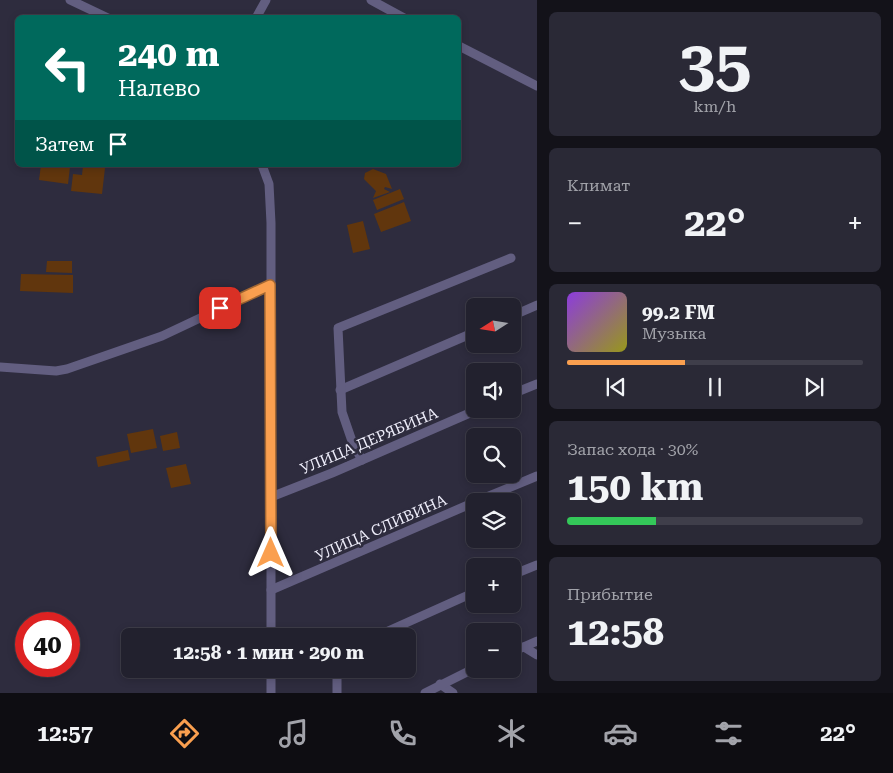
<!DOCTYPE html>
<html lang="ru">
<meta charset="utf-8">
<style>
:root{--surface:#22212e;--page:#2a2936;--text:#f1f3f6;--muted:#a2a3aa;--line:#3f3e4a;--accent:#fa9f4f}
body{margin:0;font-family:"Roboto Serif",serif;background:var(--page);color:var(--text);height:100vh;display:flex;flex-direction:column;font-size:19px;white-space:nowrap}
*{box-sizing:border-box;margin:0}
p{font-size:16px;color:var(--muted)}
.icon{flex:none;width:28px;height:28px;fill:none;stroke:currentColor;stroke-width:2;stroke-linecap:round;stroke-linejoin:round}
.map{position:relative;flex:1;overflow:hidden}
.details{display:flex;flex-direction:column;gap:12px;padding:12px;background:#131219;width:356px}
.details>*{flex:none}
.banner{position:absolute;left:15px;top:15px;width:446px;height:152px;border-radius:8px;box-shadow:0 2px 8px #0003,0 0 0 1px var(--line);background:#00695c;color:#fff;overflow:hidden}
.needle{width:32px;rotate:258deg}
.fabs{position:absolute;left:466px;top:298px;display:grid;gap:10px}
.fabs a{display:grid;place-items:center;width:55px;height:55px;border-radius:8px;background:var(--surface);box-shadow:0 2px 8px #0003,0 0 0 1px var(--line);font-size:25px}
.speed{position:absolute;left:15px;top:612px;display:flex;gap:10px;font-size:25px;font-weight:700;text-align:center}
.speed>*{display:grid;place-content:center;width:65px;height:65px;border-radius:50%;background:var(--surface);box-shadow:0 2px 8px #0003,0 0 0 1px var(--line);line-height:1}
.speed .limit{border:8px solid #d22;background:#fff;color:#111}
.pin{position:absolute;display:grid;place-items:center;width:42px;height:42px;color:#fff;margin:-21px;border-radius:10px;box-shadow:0 2px 8px #0006}
.me{position:absolute;width:55px;margin:-28px;rotate:0deg;stroke-linejoin:round;filter:drop-shadow(0 0 4px #0008)}
.turn{display:flex;align-items:center;gap:18px;height:105px;padding:0 20px;font-size:22px}
.turn .icon{width:65px;height:65px;stroke-width:2.5}
.turn b{display:block;font-size:35px;line-height:42px}
.then{display:flex;align-items:center;height:48px;padding:0 20px;background:#0003;gap:10px;font-size:19px}
.big{font-size:38px;font-weight:700;line-height:1.1}
.details .tile{flex:1;display:flex;flex-direction:column;justify-content:center;gap:8px;min-width:0;padding:0 18px;border-radius:8px;background:var(--page)}
.details .dial{align-items:center;gap:0}
.dial b{font-size:65px;line-height:1}
.song{display:flex;align-items:center;gap:15px}
.cover{width:60px;height:60px;border-radius:8px;background:linear-gradient(135deg,hsl(270 70% 55%),hsl(60 70% 35%))}
.played{height:5px;border-radius:2px;background:linear-gradient(90deg,var(--accent) 40%,var(--line) 40%)}
.keys{display:flex;justify-content:space-around;direction:ltr}
.heat{display:flex;justify-content:space-between;align-items:center;font-size:28px;direction:ltr}
.charge{height:8px;border-radius:4px;background:linear-gradient(90deg,#34c759 30%,var(--line) 0)}
.trip{position:absolute;left:121px;top:628px;width:295px;height:50px;border-radius:8px;background:var(--surface);box-shadow:0 2px 8px #0003,0 0 0 1px var(--line);font-weight:700;line-height:50px;text-align:center}
.menu{display:flex;height:80px;justify-content:space-around;align-items:center;background:#0e0d12;color:var(--muted)}
.menu .icon{width:35px;height:35px}
.menu .on{color:var(--accent)}
.menu b{font-size:22px;color:var(--text)}
main{display:flex;flex:1;min-height:0}
.map>svg:first-child{display:block}
</style>
<main>
<div class="map">
<svg width="537" height="693" viewBox="0 0 537 693">
<rect width="100%" height="100%" fill="#2e2c3e"/>
<!-- green -->
<g fill="#61360d">
<polygon points="41,165 70,167 68,184 39,180"/>
<polygon points="83,166 105,168 102,194 71,191 73,174 82,175"/>
<polygon points="373,169 386,174 392,189 385,187 384,189 390,192 373,198 376,191 364,179 365,173"/>
<polygon points="400,189 404,199 377,210 373,200"/>
<polygon points="404,202 411,221 381,232 374,214"/>
<polygon points="363,221 370,249 353,253 347,225"/>
<polygon points="47,261 72,261 72,273 46,272"/>
<polygon points="21,274 73,275 73,293 20,291"/>
<polygon points="153,429 157,448 131,453 127,434"/>
<polygon points="177,432 180,448 163,451 160,436"/>
<polygon points="128,450 130,460 98,467 96,457"/>
<polygon points="186,464 191,484 171,488 166,468"/>
</g>
<g fill="none" stroke-linecap="round" stroke-linejoin="round">
<!-- minor -->
<g stroke="#625e80" stroke-width="9">
<polyline points="70,0 108,18"/>
<polyline points="371,0 404,18"/>
<polyline points="256,18 266,0"/>
<polyline points="459,46 537,86"/>
<polyline points="262,165 269,184 271,223 271,636"/>
<polyline points="512,316 537,305"/>
<polyline points="0,367 56,371 67,369 162,336 270,285"/>
<polyline points="340,390 475,332"/>
<polyline points="512,394 537,384"/>
<polyline points="362,460 353,444 342,412 338,328 511,258"/>
<polyline points="271,497 332,473 479,409"/>
<polyline points="477,501 537,476"/>
<polyline points="512,575 537,565"/>
<polyline points="271,590 475,502"/>
<polyline points="377,636 475,592"/>
<polyline points="524,647 537,655"/>
<polyline points="512,652 537,641"/>
<polyline points="271,669 271,693"/>
<polyline points="337,669 337,693"/>
<polyline points="440,684 453,693"/>
<polyline points="425,693 475,668"/>
</g>
</g>
<g fill="none" stroke-linecap="round" stroke-linejoin="round">
<defs>
<polyline id="route" points="220,308 270,285 271,553"/>
</defs>
<!-- route casing -->
<use href="#route" stroke="#a26733" stroke-width="12"/>
<!-- route -->
<use href="#route" stroke="#fa9f4f" stroke-width="9"/>
</g>
<g text-anchor="middle" dominant-baseline="central" stroke-width="5" stroke-linejoin="round" paint-order="stroke">
<!-- street labels -->
<g font-size="15" fill="#eeedfa" stroke="#2e2c3e">
<text transform="translate(369 441) rotate(-23)">УЛИЦА ДЕРЯБИНА</text>
<text transform="translate(381 528) rotate(-24)">УЛИЦА СЛИВИНА</text>
</g>
</g>
</svg>
<div class="fabs">
<a><svg class="needle" viewBox="-14 -14 28 28"><path d="M0-13l5 13h-10z" fill="#e53935"/><path d="M0 13l5-13h-10z" fill="#a2a3aa"/></svg></a>
<a><svg class="icon" aria-label="sound" viewBox="0 0 24 24"><path d="M4 9h4l5-4v14l-5-4H4zM17 9q2 3 0 6"/></svg></a>
<a><svg class="icon" aria-label="search" viewBox="0 0 24 24"><circle cx="10" cy="10" r="6"/><path d="M15 15l6 6"/></svg></a>
<a><svg class="icon" aria-label="layers" viewBox="0 0 24 24"><path d="M12 4l9 5-9 5-9-5zM3 14l9 5 9-5"/></svg></a>
<a>+</a>
<a>−</a>
</div>
<div class="speed"><div class="limit">40</div></div>
<div class="pin" style="left:220px;top:308px;background:#d93025"><svg class="icon" aria-label="arrive" viewBox="0 0 24 24"><path d="M6 21V4h12l-3 4 3 4H6"/></svg></div>
<svg class="me" style="left:271px;top:553px" viewBox="-20 -20 40 40"><path d="M0-17L14 15 0 8-14 15z" fill="#fa9f4f" stroke="#fff" stroke-width="4"/></svg>
<div class="trip">12:58 · 1 мин · 290 m</div>
<div class="banner">
<div class="turn"><svg class="icon" aria-label="left" viewBox="0 0 24 24"><path d="M17 20v-9H6M10 6l-5 5 5 5"/></svg><div><b>240 m</b>Налево</div></div>
<div class="then">Затем<svg class="icon" aria-label="arrive" viewBox="0 0 24 24"><path d="M6 21V4h12l-3 4 3 4H6"/></svg></div>
</div>
</div>
<section class="details">
<div class="tile dial"><b>35</b><p>km/h</p></div>
<div class="tile"><p>Климат</p>
<div class="heat"><a>−</a><b class="big">22°</b><a>+</a></div>
</div>
<div class="tile">
<div class="song"><i class="cover"></i><div><b>99.2 FM</b><p>Музыка</p></div></div>
<div class="played"></div>
<div class="keys"><svg class="icon" aria-label="previous" viewBox="0 0 24 24"><path d="M18 5L8 12l10 7zM5 5v14"/></svg><svg class="icon" aria-label="pause" viewBox="0 0 24 24"><path d="M8 5v14M16 5v14"/></svg><svg class="icon" aria-label="next" viewBox="0 0 24 24"><path d="M6 5l10 7-10 7zM19 5v14"/></svg></div>
</div>
<div class="tile"><p>Запас хода · 30%</p><b class="big">150 km</b><div class="charge"></div></div>
<div class="tile"><p>Прибытие</p><b class="big">12:58</b></div>
</section>
</main>
<nav class="menu">
<b>12:57</b>
<svg class="icon on" aria-label="directions" viewBox="0 0 24 24"><path d="M12 3l9 9-9 9-9-9zM9 14v-3h6M13 9l2 2-2 2"/></svg>
<svg class="icon" aria-label="music" viewBox="0 0 24 24"><path d="M9 18V5l10-2v13"/><circle cx="6" cy="18" r="3"/><circle cx="16" cy="16" r="3"/></svg>
<svg class="icon" aria-label="phone" viewBox="0 0 24 24"><path d="M5 4h4l2 5-3 2q2 4 5 5l2-3 5 2v4C11 20 4 13 5 4z"/></svg>
<svg class="icon" aria-label="climate" viewBox="0 0 24 24"><path d="M12 3v18M4 7l16 10M4 17L20 7"/></svg>
<svg class="icon" aria-label="car" viewBox="0 0 24 24"><path d="M5 17H2v-5l4-1 3-4h7l3 4 3 1v5h-3M9 17h6M6 11h13"/><circle cx="7" cy="17" r="2"/><circle cx="17" cy="17" r="2"/></svg>
<svg class="icon" aria-label="filters" viewBox="0 0 24 24"><path d="M4 7h16M4 17h16"/><circle cx="9" cy="7" r="2"/><circle cx="15" cy="17" r="2"/></svg>
<b>22°</b>
</nav>
